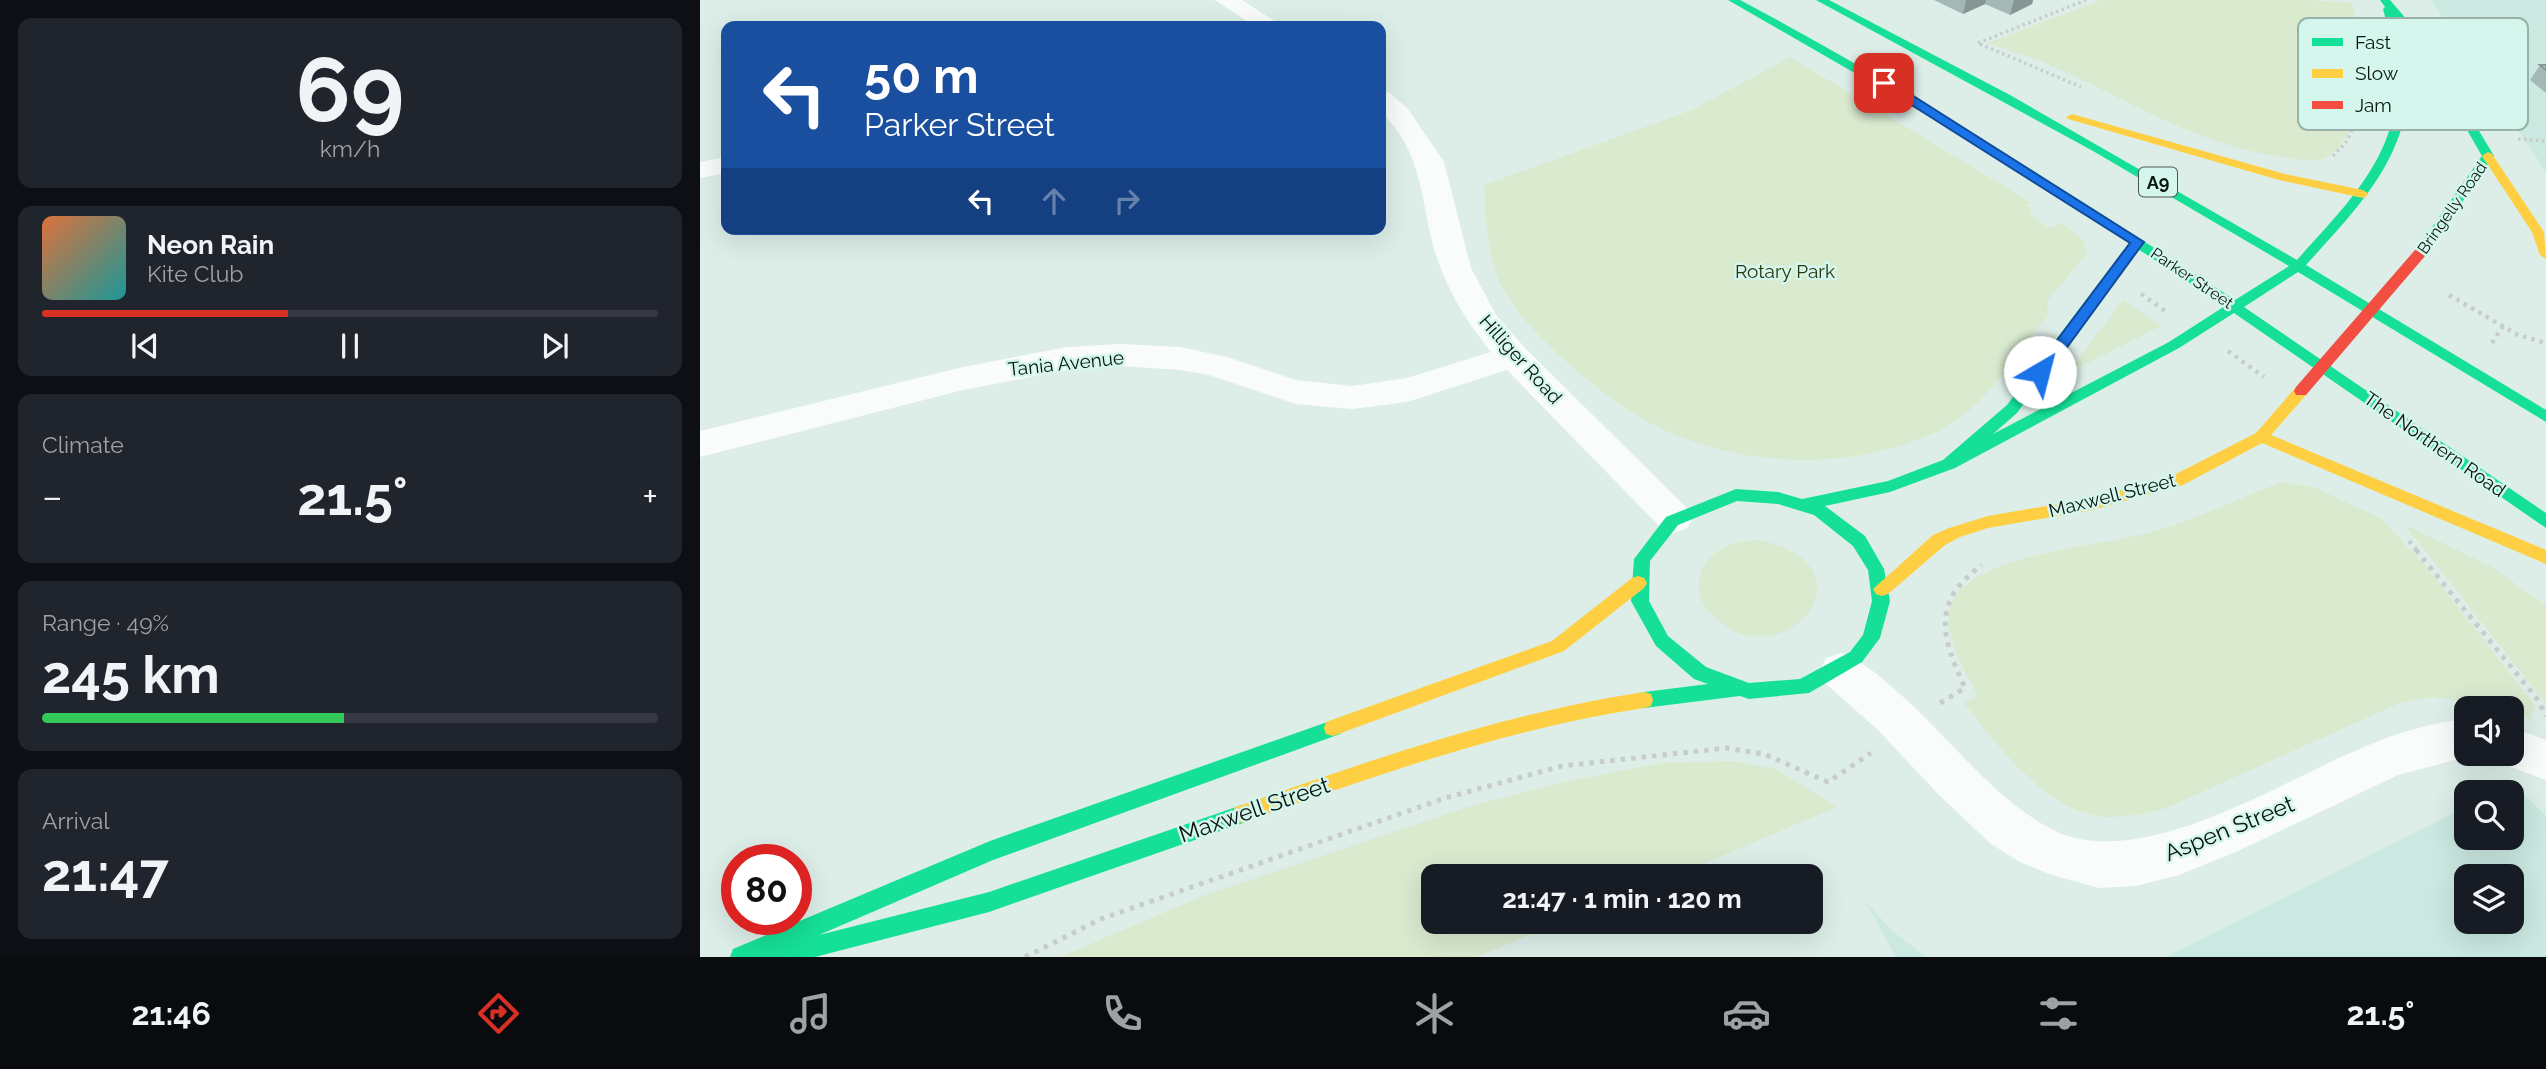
<!DOCTYPE html>
<meta charset="utf-8">
<style>
:root{--surface:#171b24;--page:#20242c;--text:#f1f3f6;--muted:#9ea1a6;--line:#363941;--accent:#d93025}
body{margin:0;font-family:Raleway,sans-serif;background:var(--page);color:var(--text);height:100vh;display:flex;flex-direction:column;font-size:26px;white-space:nowrap}
*{box-sizing:border-box;margin:0}
p{font-size:23px;color:var(--muted)}
.icon{flex:none;width:38px;height:38px;fill:none;stroke:currentColor;stroke-width:2;stroke-linecap:round;stroke-linejoin:round}
.map{position:relative;flex:1;overflow:hidden}
.drawer{display:flex;flex-direction:column;gap:18px;padding:18px;background:#0d0f14;width:700px}
.drawer>*{flex:none}
.hud{position:absolute;left:21px;top:21px;width:665px;height:214px;border-radius:14px;box-shadow:0 7px 28px #0002;background:#1a4fa0;color:#fff;overflow:hidden}
.controls{position:absolute;left:1754px;top:696px;display:grid;gap:14px}
.controls a{display:grid;place-items:center;width:70px;height:70px;border-radius:14px;background:var(--surface);box-shadow:0 7px 28px #0002;font-size:35px}
.speed{position:absolute;left:21px;top:844px;display:flex;gap:14px;font-size:35px;font-weight:700;text-align:center}
.speed>*{display:grid;place-content:center;width:91px;height:91px;border-radius:50%;background:var(--surface);box-shadow:0 7px 28px #0002;line-height:1}
.speed .limit{border:10px solid #d22;background:#fff;color:#111}
.pin{position:absolute;display:grid;place-items:center;width:60px;height:60px;color:#fff;margin:-30px;border-radius:14px;box-shadow:0 4px 10px #0006}
.me{position:absolute;width:77px;margin:-38px;rotate:37deg;stroke-linejoin:round;filter:drop-shadow(0 0 5px #0008)}
.turn{display:flex;align-items:center;gap:24px;height:147px;padding:0 28px;font-size:32px}
.turn .icon{width:91px;height:91px;stroke-width:2.5}
.turn b{display:block;font-size:49px;line-height:60px}
.lanes{display:flex;align-items:center;height:66px;padding:0 28px;background:#0003;justify-content:center;gap:35px;direction:ltr}
.lanes .off{opacity:.35}
.big{font-size:52px;font-weight:700;line-height:1.1}
.drawer .widget{flex:1;display:flex;flex-direction:column;justify-content:center;gap:10px;min-width:0;padding:0 24px;border-radius:14px;background:var(--page)}
.drawer .dial{align-items:center;gap:0}
.dial b{font-size:91px;line-height:1}
.song{display:flex;align-items:center;gap:21px}
.cover{width:84px;height:84px;border-radius:10px;background:linear-gradient(135deg,hsl(20 70% 55%),hsl(180 70% 35%))}
.played{height:7px;border-radius:4px;background:linear-gradient(90deg,var(--accent) 40%,var(--line) 40%)}
.keys{display:flex;justify-content:space-around;direction:ltr}
.heat{display:flex;justify-content:space-between;align-items:center;font-size:38px;direction:ltr}
.charge{height:10px;border-radius:5px;background:linear-gradient(90deg,#34c759 49%,var(--line) 0)}
.trip{position:absolute;left:721px;top:864px;width:402px;height:70px;border-radius:14px;background:var(--surface);box-shadow:0 7px 28px #0002;font-weight:700;line-height:70px;text-align:center}
.tabs{display:flex;height:112px;justify-content:space-around;align-items:center;background:#090b0e;color:var(--muted)}
.tabs .icon{width:49px;height:49px}
.tabs .selected{color:var(--accent)}
.tabs b{font-size:32px;color:var(--text)}
main{display:flex;flex:1;min-height:0}
.map>svg:first-child{display:block}
</style>
<main>
<section class="drawer">
<div class="widget dial"><b>69</b><p>km/h</p></div>
<div class="widget">
<div class="song"><i class="cover"></i><div><b>Neon Rain</b><p>Kite Club</p></div></div>
<div class="played"></div>
<div class="keys"><svg class="icon" aria-label="previous" viewBox="0 0 24 24"><path d="M18 5L8 12l10 7zM5 5v14"/></svg><svg class="icon" aria-label="pause" viewBox="0 0 24 24"><path d="M8 5v14M16 5v14"/></svg><svg class="icon" aria-label="next" viewBox="0 0 24 24"><path d="M6 5l10 7-10 7zM19 5v14"/></svg></div>
</div>
<div class="widget"><p>Climate</p>
<div class="heat"><a>−</a><b class="big">21.5°</b><a>+</a></div>
</div>
<div class="widget"><p>Range · 49%</p><b class="big">245 km</b><div class="charge"></div></div>
<div class="widget"><p>Arrival</p><b class="big">21:47</b></div>
</section>
<div class="map">
<svg width="1846" height="957" viewBox="0 0 1846 957">
<rect width="100%" height="100%" fill="#ddeee9"/>
<!-- built -->
<g fill="#cbe9e1" fill-rule="evenodd">
<polygon points="1731,0 1846,0 1846,172"/>
<path d="M1813,783l33,33v141h-381l301,-150v31h45v-45h-17zM1766,877h45v45h-45z"/>
<polygon points="1165,901 1192,931 1227,957 1196,957"/>
</g>
<!-- green -->
<g fill="#d9eacf">
<path d="M1401,0h206l45,3c11,50 20,75 -1,123 -6,13 -12,26 -26,32 -12,5 -25,2 -37,0 -91,-12 -155,-56 -236,-92 -21,-9 -44,-15 -65,-23z"/>
<path d="M1090,57l242,146 -6,3 7,5 -4,3 20,14 13,-5 21,17 5,12 -41,49 1,15c-31,37 -61,89 -104,112 -90,46 -210,41 -298,-7 -27,-15 -53,-37 -77,-57 -26,-23 -56,-52 -71,-85 -12,-28 -12,-64 -14,-94l208,-75z"/>
<polygon points="1423,300 1461,326 1380,367 1374,365"/>
<path d="M1581,482l33,5 68,32 44,48 109,138 -4,14 -20,-6v-4l-77,-12 -32,5 -238,107c-18,4 -36,8 -54,8 -60,0 -113,-72 -146,-114l14,-7c-14,-26 -43,-70 -22,-100 31,-45 149,-50 200,-65 42,-13 84,-33 125,-49z"/>
<polygon points="1704,524 1790,566 1846,605 1846,704"/>
<path d="M1060,540c130,30 7,154 -56,65 -4,-7 -6,-17 -5,-25 6,-31 33,-39 61,-40z"/>
<polygon points="1033,761 1076,769 1137,807 972,877 733,877 733,922 861,922 776,957 360,957 505,895 767,807 872,780 962,763"/>
</g>
<g fill="none" stroke-linecap="round" stroke-linejoin="round">
<!-- path-far2 -->
<g stroke="#c8cdcb" stroke-width="3.5" stroke-dasharray="2.5 3.5" stroke-linecap="butt">
<polyline points="1278,43 1386,0"/>
<polyline points="1280,44 1381,87"/>
<polyline points="1818,139 1846,141"/>
<polyline points="1633,156 1647,141 1661,107"/>
</g>
<!-- path-far1 -->
<g stroke="#c8cdcb" stroke-width="4.5" stroke-dasharray="3.5 5" stroke-linecap="butt">
<polyline points="1441,294 1465,311"/>
<polyline points="1749,295 1818,335 1846,343"/>
<polyline points="1792,343 1803,326"/>
<polyline points="1528,351 1564,377"/>
<polyline points="1709,541 1718,552"/>
</g>
<!-- path -->
<g stroke="#c8cdcb" stroke-width="5" stroke-dasharray="4.5 6" stroke-linecap="butt">
<polyline points="1716,550 1838,700 1846,716"/>
<path d="M1240,703l25,-15c-24,-52 -34,-86 17,-123"/>
<polyline points="325,957 401,919 745,798 862,766 1026,748 1064,754 1128,782 1171,753"/>
</g>
<!-- street -->
<g fill="#fafcfc" fill-rule="evenodd">
<polygon points="515,0 542,0 582,26 554,26"/>
<path d="M681,90l9,3 18,16 36,53 27,106 25,47 29,33 162,160 6,10 -6,10 -13,5 -13,-5 -154,-158 -100,32 -55,7 -56,-5 -87,-29 -29,-5 -60,-4 -53,4 -104,20 -263,67v-26l263,-64 104,-20 53,-3 60,3 47,10 69,23 56,6 55,-8 84,-26c-20,-25 -38,-52 -50,-83 -23,-57 -11,-110 -60,-157z"/>
<polygon points="26,157 26,173 0,178 0,162"/>
<path d="M1141,653c20,7 36,21 52,35 54,45 95,107 158,141 88,46 230,-48 313,-82 33,-14 66,-24 102,-28v35h12l-80,21 -160,76 -59,24 -43,11 -37,2 -50,-14 -31,-13 -28,-18 -50,-47 -63,-67 -51,-45 -6,-13 6,-13z"/>
<polygon points="1811,727 1846,740 1846,780 1795,761 1792,754 1811,754"/>
</g>
<!-- fast -->
<g fill="#16e098" fill-rule="evenodd">
<path d="M1028,0h12c171,91 333,195 495,300l54,-34 -196,-115 -277,-151h13l181,95 287,165c50,-56 104,-106 100,-188 -1,-21 -9,-43 -14,-63l2,-2 -5,-7h10l36,42 68,114 -69,100h-10l-1,-3 68,-97 -65,-113 -22,-25c4,17 11,35 12,53 8,81 -51,139 -101,194l240,145v12l-248,-150 -54,35 302,206v15l-312,-215 -55,35 -224,120 -65,24 -65,14 40,30 19,33 6,32 -10,37 -18,24 -53,31 -60,6 -9,-3 -96,12 -7,-2 -2,-6 2,-6 7,-2 64,-8 -14,-5 -38,-33 -25,-45 3,-42 32,-42 70,-28 42,3 24,7 86,-18 55,-21 64,-55 122,-162 -200,-127zM1438,249l87,57 -56,36 -176,92 24,-21zM1037,501l41,3 36,11 39,31 15,24 4,31 -9,34 -13,17 -50,27 -51,4 -43,-16 -38,-31 -19,-35 1,-40 28,-36z"/>
<polygon points="633,720 640,722 642,728 640,734 293,860 119,935 289,892 542,805 549,807 552,814 549,821 289,912 115,957 30,957 33,949 290,841"/>
</g>
<!-- slow -->
<g fill="#ffcf43" fill-rule="evenodd">
<polygon points="1372,114 1585,174 1663,190 1669,194 1663,198 1579,180 1368,119 1366,117"/>
<polygon points="1788,152 1792,154 1844,232 1846,259 1840,255 1832,232 1782,156"/>
<polygon points="1601,386 1608,391 1606,395 1571,435 1846,550 1846,564 1562,443 1483,485 1392,510 1288,528 1260,537 1245,545 1188,594 1182,596 1176,594 1173,589 1233,535 1249,528 1288,516 1392,498 1472,476 1556,433 1596,387"/>
<polygon points="938,576 944,578 947,583 944,588 864,651 633,736 626,734 624,728 626,722 852,641 932,578"/>
<path d="M944,692l7,2 2,6 -2,6 -7,2c-139,21 -270,68 -402,115l-7,-2 -3,-7 3,-7 7,-2c132,-46 263,-92 402,-113z"/>
</g>
<!-- jam -->
<polygon fill="#f24e42" fill-rule="evenodd" points="1720,249 1726,253 1725,256 1606,395 1596,395 1594,391 1596,387 1715,250"/>
</g>
<!-- wall -->
<g fill="#a4b8b6">
<polygon points="1234,0 1333,0 1332,4 1310,15 1285,4 1263,14"/>
<polygon points="1840,65 1846,65 1846,93 1830,80"/>
</g>
<!-- shaded-wall -->
<g fill="#869694">
<polygon points="1266,0 1286,0 1285,4 1263,14"/>
<polygon points="1314,0 1333,0 1332,4 1310,15"/>
</g>
<!-- building -->
<polygon fill="#bfd6d4" stroke="#869694" stroke-width="2" points="1840,65 1846,65 1846,70"/>
<!-- route -->
<polygon fill="#1a73e8" stroke="#114b97" stroke-width="2" points="1180,80 1188,80 1444,242 1346,376 1340,377 1333,372 1430,243 1180,85"/>
<g text-anchor="middle" dominant-baseline="central" stroke-width="5" stroke-linejoin="round" paint-order="stroke">
<!-- far-street labels -->
<g font-size="16" fill="#081411" stroke="#d5f6ec">
<text transform="translate(1752 208) rotate(-55)">Bringelly Road</text>
<text transform="translate(1492 278) rotate(34)">Parker Street</text>
</g>
<!-- shield labels -->
<rect fill="#d5f6ec" stroke="#465853" stroke-width="2" x="1439" y="167.5" width="38" height="29" rx="5"/>
<g font-size="18" font-weight="bold" fill="#081411">
<text x="1458" y="182">A9</text>
</g>
<!-- park labels -->
<g font-size="19" fill="#2a360c" stroke="#d5f6ec">
<text x="1085" y="271">Rotary Park</text>
</g>
<!-- street labels -->
<g font-size="19" fill="#081411" stroke="#d5f6ec">
<text transform="translate(821 359) rotate(48)">Hilliger Road</text>
<text transform="translate(366 363) rotate(-6)">Tania Avenue</text>
<text transform="translate(1735 444) rotate(35)">The Northern Road</text>
<text transform="translate(1412 495) rotate(-14)">Maxwell Street</text>
</g>
<!-- near-street labels -->
<g font-size="23" fill="#081411" stroke="#d5f6ec">
<text transform="translate(554 809) rotate(-19)">Maxwell Street</text>
<text transform="translate(1529 828) rotate(-22)">Aspen Street</text>
</g>
</g>
<!-- legend -->
<rect x="1598" y="18" width="230" height="112" rx="10" fill="#d5f6ec" stroke="#98b2aa" stroke-width="2"/>
<rect x="1612" y="38" width="31" height="8" fill="#16e098"/>
<rect x="1612" y="69" width="31" height="9" fill="#ffcf43"/>
<rect x="1612" y="101" width="31" height="8" fill="#f24e42"/>
<g font-size="19" fill="#081411">
<text x="1655" y="49">Fast</text>
<text x="1655" y="80">Slow</text>
<text x="1655" y="112">Jam</text>
</g>
</svg>
<div class="controls">
<a><svg class="icon" aria-label="sound" viewBox="0 0 24 24"><path d="M4 9h4l5-4v14l-5-4H4zM17 9q2 3 0 6"/></svg></a>
<a><svg class="icon" aria-label="search" viewBox="0 0 24 24"><circle cx="10" cy="10" r="6"/><path d="M15 15l6 6"/></svg></a>
<a><svg class="icon" aria-label="layers" viewBox="0 0 24 24"><path d="M12 4l9 5-9 5-9-5zM3 14l9 5 9-5"/></svg></a>
</div>
<div class="speed"><div class="limit">80</div></div>
<div class="pin" style="left:1184px;top:83px;background:#d93025"><svg class="icon" aria-label="arrive" viewBox="0 0 24 24"><path d="M6 21V4h12l-3 4 3 4H6"/></svg></div>
<svg class="me" style="left:1340px;top:372px" viewBox="-20 -20 40 40"><circle r="19" fill="#fff"/><path d="M0-13L10 11 0 6-10 11z" fill="#1a73e8"/></svg>
<div class="trip">21:47 · 1 min · 120 m</div>
<div class="hud">
<div class="turn"><svg class="icon" aria-label="left" viewBox="0 0 24 24"><path d="M17 20v-9H6M10 6l-5 5 5 5"/></svg><div><b>50 m</b>Parker Street</div></div>
<div class="lanes"><svg class="icon" aria-label="left" viewBox="0 0 24 24"><path d="M17 20v-9H6M10 6l-5 5 5 5"/></svg><svg class="icon off" aria-label="ahead" viewBox="0 0 24 24"><path d="M12 20V5M6 11l6-6 6 6"/></svg><svg class="icon off" aria-label="right" viewBox="0 0 24 24"><path d="M7 20v-9h11M14 6l5 5-5 5"/></svg></div>
</div>
</div>
</main>
<nav class="tabs">
<b>21:46</b>
<svg class="icon selected" aria-label="directions" viewBox="0 0 24 24"><path d="M12 3l9 9-9 9-9-9zM9 14v-3h6M13 9l2 2-2 2"/></svg>
<svg class="icon" aria-label="music" viewBox="0 0 24 24"><path d="M9 18V5l10-2v13"/><circle cx="6" cy="18" r="3"/><circle cx="16" cy="16" r="3"/></svg>
<svg class="icon" aria-label="phone" viewBox="0 0 24 24"><path d="M5 4h4l2 5-3 2q2 4 5 5l2-3 5 2v4C11 20 4 13 5 4z"/></svg>
<svg class="icon" aria-label="climate" viewBox="0 0 24 24"><path d="M12 3v18M4 7l16 10M4 17L20 7"/></svg>
<svg class="icon" aria-label="car" viewBox="0 0 24 24"><path d="M5 17H2v-5l4-1 3-4h7l3 4 3 1v5h-3M9 17h6M6 11h13"/><circle cx="7" cy="17" r="2"/><circle cx="17" cy="17" r="2"/></svg>
<svg class="icon" aria-label="filters" viewBox="0 0 24 24"><path d="M4 7h16M4 17h16"/><circle cx="9" cy="7" r="2"/><circle cx="15" cy="17" r="2"/></svg>
<b>21.5°</b>
</nav>
